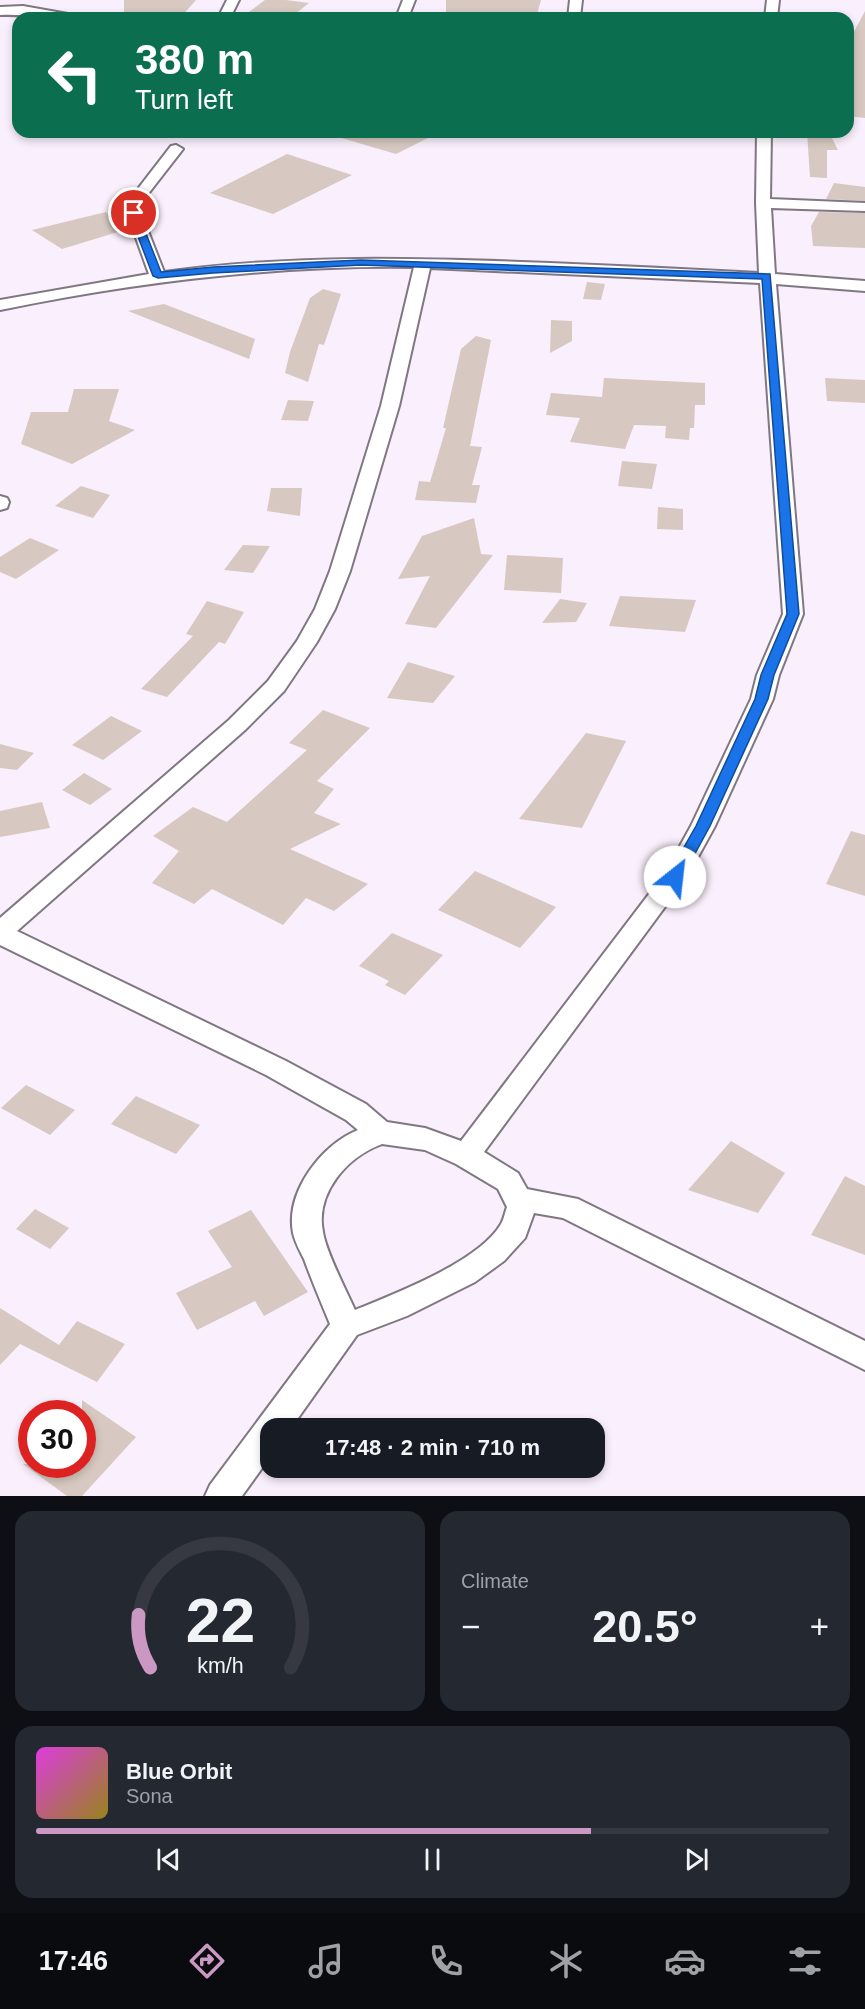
<!DOCTYPE html>
<meta charset="utf-8">
<style>
:root{--surface:#171b24;--page:#242831;--text:#f1f3f6;--muted:#9ea1a6;--line:#363941;--accent:#cb98c3}
body{margin:0;font-family:Arial,sans-serif;background:var(--page);color:var(--text);height:100vh;display:flex;flex-direction:column;font-size:22px;white-space:nowrap}
*{box-sizing:border-box;margin:0}
p{font-size:20px;color:var(--muted)}
.icon{flex:none;width:33px;height:33px;fill:none;stroke:currentColor;stroke-width:2;stroke-linecap:round;stroke-linejoin:round}
.map{position:relative;height:1496px;overflow:hidden}
.side{display:flex;flex-direction:column;gap:15px;padding:15px;background:#0d0f14;flex:1}
.side>*{flex:none}
.top-card{position:absolute;left:12px;top:12px;width:842px;height:126px;border-radius:18px;box-shadow:0 3px 9px #0003;background:#0b6e4f;color:#fff;overflow:hidden}
.speed{position:absolute;left:18px;top:1400px;display:flex;gap:12px;font-size:30px;font-weight:700;text-align:center}
.speed>*{display:grid;place-content:center;width:78px;height:78px;border-radius:50%;background:var(--surface);box-shadow:0 3px 9px #0003;line-height:1}
.speed .limit{border:9px solid #d22;background:#fff;color:#111}
.pin{position:absolute;display:grid;place-items:center;width:51px;height:51px;color:#fff;margin:-26px;border:3px solid #fff;border-radius:50%;box-shadow:0 2px 6px #0007}
.me{position:absolute;width:66px;margin:-33px;rotate:29deg;stroke-linejoin:round;filter:drop-shadow(0 0 4px #0008)}
.turn{display:flex;align-items:center;gap:21px;height:126px;padding:0 24px;font-size:27px}
.turn .icon{width:78px;height:78px;stroke-width:2.5}
.turn b{display:block;font-size:42px;line-height:51px}
.big{font-size:45px;font-weight:700;line-height:1.1}
.side .tile{flex:1;display:flex;flex-direction:column;justify-content:center;gap:9px;min-width:0;padding:0 21px;border-radius:18px;background:var(--page)}
.side .dial{align-items:center;gap:0}
.dial svg{height:156px;overflow:visible;fill:none;stroke:var(--line);stroke-width:7;stroke-linecap:round;text-anchor:middle}
.dial text{fill:var(--text);stroke:none}
.song{display:flex;align-items:center;gap:18px}
.cover{width:72px;height:72px;border-radius:9px;background:linear-gradient(135deg,hsl(300 70% 55%),hsl(50 70% 35%))}
.played{height:6px;border-radius:3px;background:linear-gradient(90deg,var(--accent) 70%,var(--line) 70%)}
.keys{display:flex;justify-content:space-around;direction:ltr}
.heat{display:flex;justify-content:space-between;align-items:center;font-size:33px;direction:ltr}
.side .tiles{flex:1;display:grid;gap:15px;grid-template-columns:1fr 1fr}
.tile:last-child{grid-column:span 2}
.trip{position:absolute;left:260px;top:1418px;width:345px;height:60px;border-radius:18px;background:var(--surface);box-shadow:0 3px 9px #0003;font-weight:700;line-height:60px;text-align:center}
.tabs{display:flex;height:96px;justify-content:space-around;align-items:center;background:#090b0e;color:var(--muted)}
.tabs .icon{width:42px;height:42px}
.tabs .current{color:var(--accent)}
.tabs b{font-size:27px;color:var(--text)}
.map>svg:first-child{display:block}
</style>
<div class="map">
<svg width="865" height="1496" viewBox="0 0 865 1496">
<rect width="100%" height="100%" fill="#faeffc"/>
<!-- building -->
<g fill="#d7c9c1">
<polygon points="124,0 196,0 180,18 124,14"/>
<polygon points="265,0 286,0 309,3 290,18 241,18"/>
<polygon points="446,0 541,0 536,18 446,18"/>
<polygon points="865,11 865,118 848,116 848,43"/>
<polygon points="339,132 440,132 396,154 338,137"/>
<polygon points="807,132 829,132 838,150 827,150 827,178 810,177"/>
<polygon points="287,154 352,175 273,214 210,193"/>
<polygon points="834,183 865,187 865,201 826,199"/>
<polygon points="106,212 121,231 62,249 32,230"/>
<polygon points="819,212 865,213 865,248 813,246 811,226"/>
<polygon points="587,282 605,284 601,300 583,299"/>
<polygon points="323,289 341,294 324,345 319,344 308,382 285,373 290,352 310,298"/>
<polygon points="164,304 255,339 249,359 128,311"/>
<polygon points="551,320 572,321 572,341 550,353"/>
<polygon points="476,336 491,340 470,446 482,447 472,485 480,485 476,503 415,500 419,481 430,482 446,428 443,428 461,349"/>
<polygon points="604,378 705,383 705,405 695,405 694,428 690,428 689,440 665,438 666,426 634,425 625,449 570,442 580,418 546,415 551,393 602,397"/>
<polygon points="825,378 865,380 865,403 827,401"/>
<polygon points="74,389 119,389 109,421 135,430 72,464 21,444 31,412 68,412"/>
<polygon points="288,400 314,401 308,421 281,420"/>
<polygon points="622,461 657,464 652,489 618,486"/>
<polygon points="81,486 110,495 93,518 55,506"/>
<polygon points="271,488 302,488 300,516 267,511"/>
<polygon points="658,507 683,509 683,530 657,529"/>
<polygon points="474,518 481,554 493,555 436,628 405,624 430,576 398,579 422,536"/>
<polygon points="30,538 59,550 16,579 0,572 0,557"/>
<polygon points="243,545 270,546 253,573 224,570"/>
<polygon points="507,555 563,558 561,593 504,590"/>
<polygon points="620,596 696,600 685,632 609,626"/>
<polygon points="560,599 587,603 576,622 542,623"/>
<polygon points="207,601 244,612 225,644 219,642 167,697 141,689 193,636 186,634"/>
<polygon points="408,662 455,676 433,703 387,698"/>
<polygon points="323,710 370,728 317,781 334,789 314,813 341,824 290,849 368,884 334,911 306,898 283,925 212,889 194,904 152,883 179,851 153,836 193,807 227,822 307,750 289,743"/>
<polygon points="111,716 142,731 103,760 72,745"/>
<polygon points="586,733 626,741 582,828 519,819"/>
<polygon points="0,744 34,753 17,770 0,768"/>
<polygon points="84,773 112,789 90,805 62,790"/>
<polygon points="42,802 50,828 0,837 0,811"/>
<polygon points="851,831 865,835 865,896 826,884"/>
<polygon points="475,871 556,907 520,948 438,910"/>
<polygon points="392,933 443,955 405,995 385,985 389,981 359,966"/>
<polygon points="26,1085 75,1110 50,1135 1,1108"/>
<polygon points="136,1096 200,1125 176,1154 111,1124"/>
<polygon points="731,1141 785,1173 758,1213 688,1190"/>
<polygon points="845,1176 865,1186 865,1255 811,1235"/>
<polygon points="35,1209 69,1228 50,1249 16,1229"/>
<polygon points="251,1210 308,1292 264,1316 255,1301 197,1330 176,1293 232,1267 208,1231"/>
<polygon points="0,1308 59,1345 77,1321 125,1344 97,1382 20,1344 0,1365"/>
<polygon points="82,1400 136,1437 82,1496 67,1496 23,1464 82,1464"/>
</g>
<g fill="none" stroke-linecap="round" stroke-linejoin="round">
<defs>
<g id="street">
<polygon points="227,0 239,0 230,18 218,18"/>
<polygon points="403,0 415,0 408,18 396,18"/>
<polygon points="570,0 582,0 580,18 568,18"/>
<polygon points="767,0 779,0 777,18 765,18"/>
<path d="M23,6l45,8 6,4c-25,0 -49,-4 -74,-3v-8z"/>
<path d="M757,132h14l-1,67 95,4v8l-94,-3 4,66 90,7v10l-89,-7 27,330 -24,61 -6,24 -58,127 -28,51 -203,275 34,21 9,16 51,10 287,142v29l-302,-152 -29,-5 -9,25 -21,23 -29,21 -68,34 -50,19 -66,93h-21v29l-28,39h-37l5,-11 120,-161c-9,-22 -18,-43 -26,-65 -4,-8 -9,-17 -11,-26 -8,-41 29,-89 65,-103l-12,-10 -80,-45 -266,-130v-27l229,-198 39,-39 29,-40 18,-32 15,-38 51,-165 33,-139c-140,-2 -277,15 -414,43v-10l149,-26 -22,-61v-10l44,-57 5,-1 7,4 -42,54v10l23,59c129,-18 257,-14 386,-9 70,3 139,6 209,10l-3,-70zM430,268l330,15 23,331 -26,61 -6,24 -60,127 -26,47 -204,268 -36,-13 -38,-6 -21,-18 -80,-43 -269,-130 228,-201 39,-39 33,-49 18,-33 15,-38 49,-165zM382,1144l43,6 31,14 42,25 9,18c-2,5 -3,12 -6,17 -22,38 -107,70 -146,86 -9,-20 -29,-58 -32,-78 -8,-39 24,-75 59,-88z"/>
<polygon points="0,496 7,498 9,502 7,508 0,510"/>
</g>
</defs>
<!-- street casing -->
<use href="#street" stroke="#807782" stroke-width="4"/>
<!-- street -->
<use href="#street" fill="#fff" fill-rule="evenodd"/>
</g>
<!-- route -->
<polygon fill="#1a73e8" stroke="#114b97" stroke-width="1.5" points="131,211 138,213 161,272 213,267 361,260 770,274 799,614 774,675 768,699 710,826 680,881 675,882 667,877 696,826 755,699 761,675 787,614 762,279 361,265 213,273 158,278 153,276 129,213"/>
</svg>
<div class="speed"><div class="limit">30</div></div>
<div class="pin" style="left:134px;top:213px;background:#d93025"><svg class="icon" aria-label="arrive" viewBox="0 0 24 24"><path d="M6 21V4h12l-3 4 3 4H6"/></svg></div>
<svg class="me" style="left:675px;top:877px" viewBox="-20 -20 40 40"><circle r="19" fill="#fff"/><path d="M0-13L10 11 0 6-10 11z" fill="#1a73e8"/></svg>
<div class="trip">17:48 · 2 min · 710 m</div>
<div class="top-card">
<div class="turn"><svg class="icon" aria-label="left" viewBox="0 0 24 24"><path d="M17 20v-9H6M10 6l-5 5 5 5"/></svg><div><b>380 m</b>Turn left</div></div>
</div>
</div>
<section class="side">
<div class="tiles">
<div class="tile dial"><svg viewBox="0 0 100 80">
<path d="M14 69A42 42 0 1 1 86 69"/>
<path d="M14 69A42 42 0 0 1 8 42" stroke="#cb98c3"/>
<text x="50" y="56" font-size="32" font-weight="700">22</text>
<text x="50" y="72" font-size="11">km/h</text>
</svg></div>
<div class="tile"><p>Climate</p>
<div class="heat"><a>−</a><b class="big">20.5°</b><a>+</a></div>
</div>
<div class="tile">
<div class="song"><i class="cover"></i><div><b>Blue Orbit</b><p>Sona</p></div></div>
<div class="played"></div>
<div class="keys"><svg class="icon" aria-label="previous" viewBox="0 0 24 24"><path d="M18 5L8 12l10 7zM5 5v14"/></svg><svg class="icon" aria-label="pause" viewBox="0 0 24 24"><path d="M8 5v14M16 5v14"/></svg><svg class="icon" aria-label="next" viewBox="0 0 24 24"><path d="M6 5l10 7-10 7zM19 5v14"/></svg></div>
</div>
</div>
</section>
<nav class="tabs">
<b>17:46</b>
<svg class="icon current" aria-label="directions" viewBox="0 0 24 24"><path d="M12 3l9 9-9 9-9-9zM9 14v-3h6M13 9l2 2-2 2"/></svg>
<svg class="icon" aria-label="music" viewBox="0 0 24 24"><path d="M9 18V5l10-2v13"/><circle cx="6" cy="18" r="3"/><circle cx="16" cy="16" r="3"/></svg>
<svg class="icon" aria-label="phone" viewBox="0 0 24 24"><path d="M5 4h4l2 5-3 2q2 4 5 5l2-3 5 2v4C11 20 4 13 5 4z"/></svg>
<svg class="icon" aria-label="climate" viewBox="0 0 24 24"><path d="M12 3v18M4 7l16 10M4 17L20 7"/></svg>
<svg class="icon" aria-label="car" viewBox="0 0 24 24"><path d="M5 17H2v-5l4-1 3-4h7l3 4 3 1v5h-3M9 17h6M6 11h13"/><circle cx="7" cy="17" r="2"/><circle cx="17" cy="17" r="2"/></svg>
<svg class="icon" aria-label="filters" viewBox="0 0 24 24"><path d="M4 7h16M4 17h16"/><circle cx="9" cy="7" r="2"/><circle cx="15" cy="17" r="2"/></svg>
</nav>
